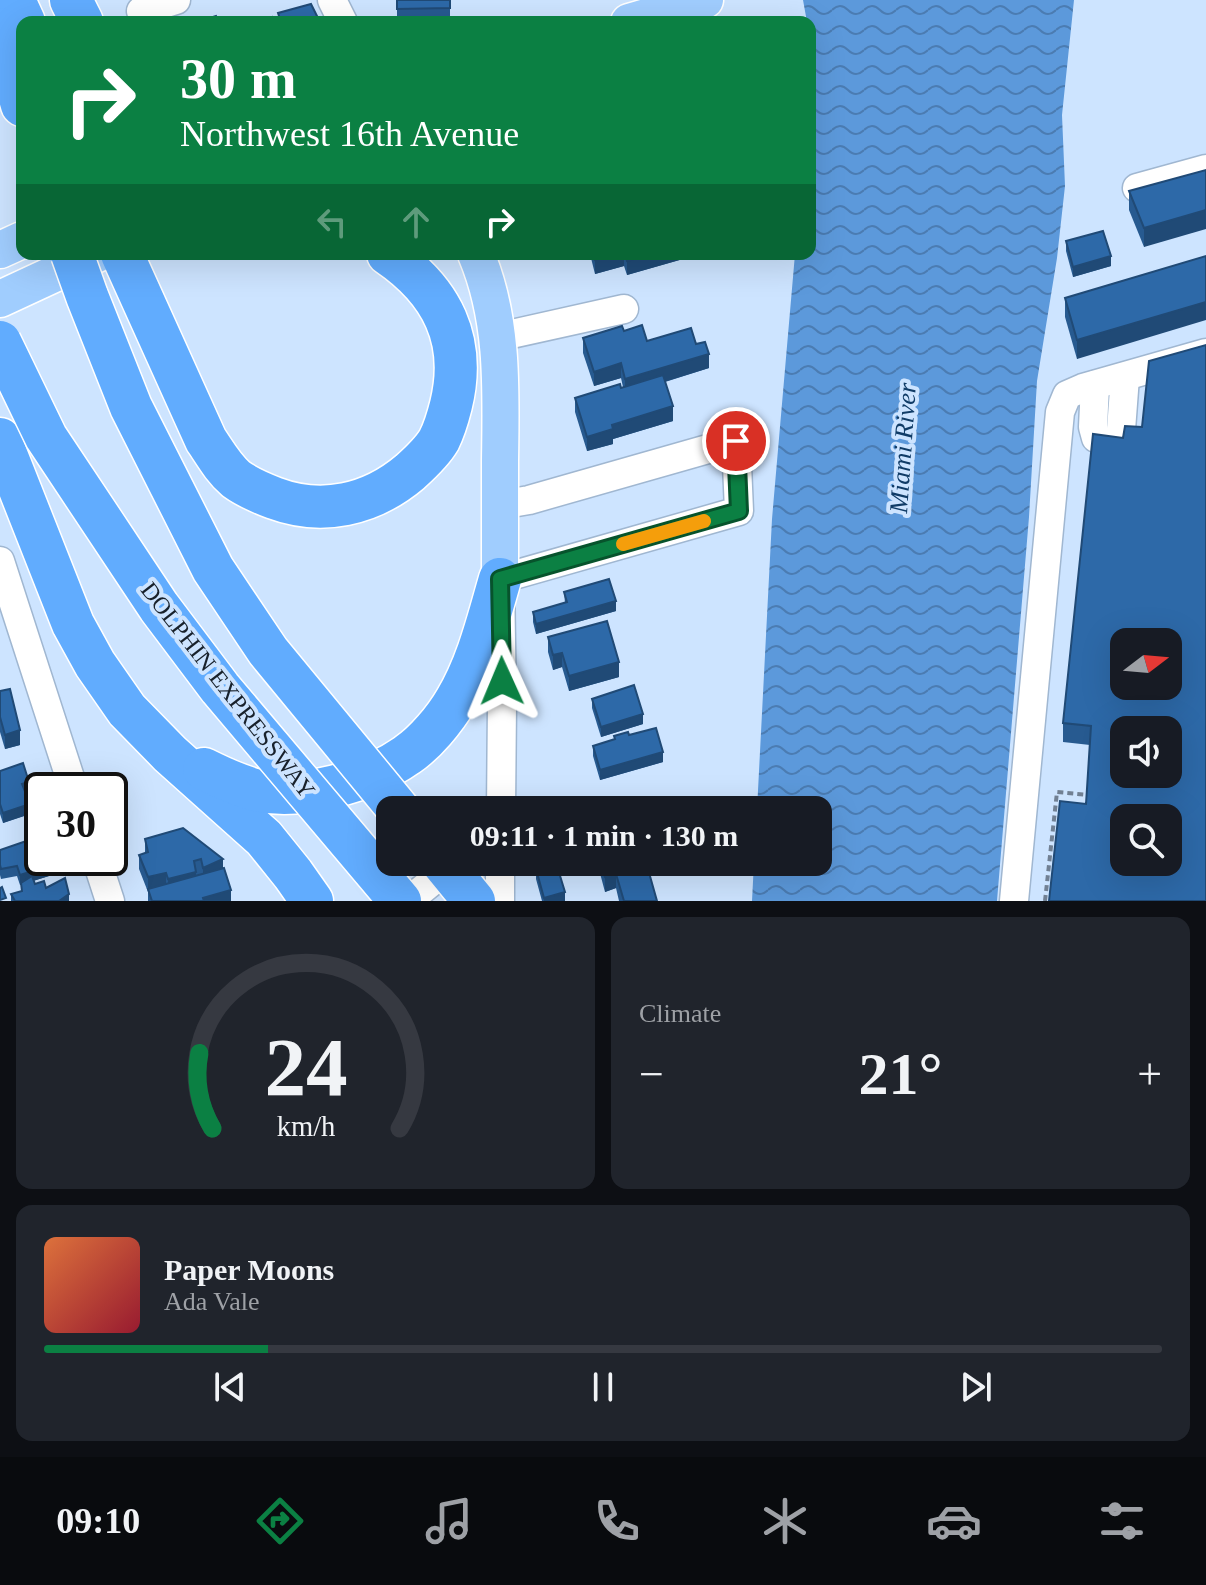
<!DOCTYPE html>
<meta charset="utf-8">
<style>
:root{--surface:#171b24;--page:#20242c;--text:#f1f3f6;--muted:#9ea1a6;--line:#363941;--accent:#0b8043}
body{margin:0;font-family:Georgia,serif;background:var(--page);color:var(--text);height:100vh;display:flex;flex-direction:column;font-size:30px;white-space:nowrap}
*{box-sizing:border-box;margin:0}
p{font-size:26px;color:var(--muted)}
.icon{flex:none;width:44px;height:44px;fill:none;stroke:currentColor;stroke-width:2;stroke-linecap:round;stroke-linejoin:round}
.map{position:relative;height:901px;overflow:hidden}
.sheet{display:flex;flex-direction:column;gap:16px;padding:16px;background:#0d0f14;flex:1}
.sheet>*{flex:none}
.guide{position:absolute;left:16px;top:16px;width:800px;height:244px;border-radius:16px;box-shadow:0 8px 32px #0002;background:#0b8043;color:#fff;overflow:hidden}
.needle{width:52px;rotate:74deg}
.tools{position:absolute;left:1110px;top:628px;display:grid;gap:16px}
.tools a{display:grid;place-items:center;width:72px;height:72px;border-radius:16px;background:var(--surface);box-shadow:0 8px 32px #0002;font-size:40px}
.speed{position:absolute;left:24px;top:772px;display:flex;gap:16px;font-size:40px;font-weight:700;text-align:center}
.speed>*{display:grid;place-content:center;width:104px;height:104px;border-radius:50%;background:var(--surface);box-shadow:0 8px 32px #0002;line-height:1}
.speed .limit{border:4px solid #111;border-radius:12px;background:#fff;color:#111}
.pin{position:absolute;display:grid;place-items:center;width:68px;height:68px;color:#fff;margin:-34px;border:4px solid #fff;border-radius:50%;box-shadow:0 2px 8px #0007}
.me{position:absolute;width:88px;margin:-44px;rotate:359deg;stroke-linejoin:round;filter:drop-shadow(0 0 6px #0008)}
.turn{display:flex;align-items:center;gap:28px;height:168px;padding:0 32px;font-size:36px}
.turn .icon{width:104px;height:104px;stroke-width:2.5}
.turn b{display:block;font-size:56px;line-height:68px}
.lanes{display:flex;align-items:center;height:76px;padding:0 32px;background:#0003;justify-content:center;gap:40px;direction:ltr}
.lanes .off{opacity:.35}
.big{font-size:60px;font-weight:600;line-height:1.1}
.sheet .tile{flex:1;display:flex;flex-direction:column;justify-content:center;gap:12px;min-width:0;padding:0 28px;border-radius:16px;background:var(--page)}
.sheet .dial{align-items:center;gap:0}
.dial svg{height:208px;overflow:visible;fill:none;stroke:var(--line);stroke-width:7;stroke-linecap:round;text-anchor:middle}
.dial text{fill:var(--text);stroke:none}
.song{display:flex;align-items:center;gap:24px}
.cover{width:96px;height:96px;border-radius:12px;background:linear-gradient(135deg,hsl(20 70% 55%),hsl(350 70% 35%))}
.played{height:8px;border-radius:4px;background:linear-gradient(90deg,var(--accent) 20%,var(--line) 20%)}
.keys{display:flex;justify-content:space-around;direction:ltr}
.heat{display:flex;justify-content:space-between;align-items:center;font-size:44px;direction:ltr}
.sheet .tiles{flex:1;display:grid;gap:16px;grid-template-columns:1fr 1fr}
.tile:last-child{grid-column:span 2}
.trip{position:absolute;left:376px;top:796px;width:456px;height:80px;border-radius:16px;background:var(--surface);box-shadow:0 8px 32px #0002;font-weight:600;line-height:80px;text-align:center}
.tabs{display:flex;height:128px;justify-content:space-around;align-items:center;background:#090b0e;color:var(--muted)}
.tabs .icon{width:56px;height:56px}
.tabs .active{color:var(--accent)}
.tabs b{font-size:36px;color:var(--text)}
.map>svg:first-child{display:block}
</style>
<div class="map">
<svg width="1206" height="901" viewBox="0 0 1206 901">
<defs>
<pattern id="water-waves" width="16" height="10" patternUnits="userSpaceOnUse" patternTransform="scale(2)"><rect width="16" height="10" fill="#5c99db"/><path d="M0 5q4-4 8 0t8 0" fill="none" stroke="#4b7cb2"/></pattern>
</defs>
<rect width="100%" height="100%" fill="#cde4ff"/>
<!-- water -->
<polygon fill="url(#water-waves)" points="803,0 1074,0 1062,115 1065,186 1057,258 1037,381 1029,517 997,901 752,901 754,862 818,862 818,810 757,810 772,519 795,254 810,254 810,91 813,54 810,37 810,22 807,22"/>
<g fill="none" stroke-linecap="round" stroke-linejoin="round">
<defs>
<g id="minor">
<polyline points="332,0 343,22"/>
<polyline points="141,11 176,0"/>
<polyline points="1137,188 1206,169"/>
<polyline points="498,337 624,309"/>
<polyline points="1095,385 1093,427 1096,438"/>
<polyline points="1120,443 1125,377"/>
<polyline points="500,505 529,500 736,441 739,511 500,579 502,704 501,810"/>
<polyline points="0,561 74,790"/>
<polyline points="96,858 110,901"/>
<polyline points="408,901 456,862"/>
<polyline points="500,901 500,862"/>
<polyline points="1014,901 1060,412 1067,395 1083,388 1206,353"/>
</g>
<g id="major">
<polyline points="629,22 705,0"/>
<polyline points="0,250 22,240"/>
<path d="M476,254c28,66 25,137 24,207 0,40 0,79 0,118"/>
<polyline points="0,299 97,254"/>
</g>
<g id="highway">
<polyline points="14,0 24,22"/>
<polyline points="71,0 82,22"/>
<polyline points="0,29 22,105"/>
<path d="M122,254l84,186c9,13 17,28 30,39 11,8 25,14 38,19 48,18 97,7 136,-26 10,-9 22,-20 29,-32 5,-10 9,-23 12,-35 16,-65 -9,-114 -63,-151"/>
<polyline points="0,439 73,624 95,664 127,710 170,754 264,838 293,874 312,901"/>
<path d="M204,769c16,8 34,16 51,21 47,10 114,-8 152,-35 18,-12 38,-36 49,-55 22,-37 32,-80 44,-121"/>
</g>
</defs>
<!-- minor casing -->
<use href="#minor" stroke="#a0b7d1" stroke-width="31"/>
<!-- major casing -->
<use href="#major" stroke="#fff" stroke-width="39"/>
<!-- highway casing -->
<use href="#highway" stroke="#fff" stroke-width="45"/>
<!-- path -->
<polyline stroke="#718093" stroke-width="4" stroke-dasharray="6 4" stroke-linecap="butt" points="1045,901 1057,792 1089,795"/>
<!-- minor -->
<use href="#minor" stroke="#fff" stroke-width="28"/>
<!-- major -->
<use href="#major" stroke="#a0cdfe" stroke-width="36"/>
<!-- highway -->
<use href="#highway" stroke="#61acfe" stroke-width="42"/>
<defs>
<g id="highway-bridge">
<polyline points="72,254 87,296 131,407 213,569 268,651 399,810"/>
<polyline points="0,342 46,437 159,607 220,688 400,901"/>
<polyline points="442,862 474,901"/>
</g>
</defs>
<!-- highway-bridge casing -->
<use href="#highway-bridge" stroke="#fff" stroke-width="45" stroke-linecap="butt"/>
<!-- highway-bridge -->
<use href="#highway-bridge" stroke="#61acfe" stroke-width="42"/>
</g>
<!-- wall -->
<g fill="#275a90">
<rect x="397" y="0" width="53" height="22"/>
<polygon points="1206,170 1144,247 1129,210 1129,191"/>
<polygon points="1066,241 1111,266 1073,277 1066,251"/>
<polygon points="590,254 683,254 683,259 627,275 624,266 595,274"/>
<polygon points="1206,256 1077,359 1065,317 1065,298"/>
<polygon points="624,331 647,341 696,344 709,368 665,382 673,421 613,439 613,444 587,451 575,412 575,398 623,387 621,378 594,386 583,353 583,338"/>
<polygon points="1142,427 1086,804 1090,745 1063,742 1063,723 1123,438"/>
<polygon points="564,592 616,611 536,634 533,622 533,612 565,603"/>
<polygon points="548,637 619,677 569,691 562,667 553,670 548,652"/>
<polygon points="0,691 20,745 5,749 0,732"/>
<polygon points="592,699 643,724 601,737 592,708"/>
<polygon points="629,735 663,762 600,780 593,756 593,746 614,740 614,736"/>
<polygon points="0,771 29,792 26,793 30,814 3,823 0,814"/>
<polygon points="183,828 223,868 231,901 148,901 148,892 139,869 139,855 145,853 145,839"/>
<polygon points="0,850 49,876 33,881 35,884 69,901 11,901 11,894 21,891 21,884 20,885 17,876 1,879 0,875"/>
<polygon points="597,862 654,862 654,872 652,875 650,875 657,901 619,901 616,888 605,892"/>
<polygon points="536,869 565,901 542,901 536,879"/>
</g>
<!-- shaded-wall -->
<g fill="#204a76">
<polygon points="1206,210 1206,229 1144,247 1144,228"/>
<polygon points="615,254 624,254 624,266 595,274 595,260"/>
<polygon points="651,254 683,254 683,259 627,275 627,261"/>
<polygon points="1111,256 1111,266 1073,277 1073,267"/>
<polygon points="1206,302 1206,320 1077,359 1077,340"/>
<polygon points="709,354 709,368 625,394 625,379"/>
<polygon points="621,363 621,378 594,386 594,372"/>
<polygon points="673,406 673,421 613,439 613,444 587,451 587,437 612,425"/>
<polygon points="616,601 616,611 536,634 536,624"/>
<polygon points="562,653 562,667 553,670 553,655"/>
<polygon points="619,662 619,677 569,691 569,676"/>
<polygon points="643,714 643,724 601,737 601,727"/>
<polygon points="20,730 20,745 5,749 5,735"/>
<polygon points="663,752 663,762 600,780 600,770"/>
<polygon points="29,782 29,792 22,794 22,784"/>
<polygon points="30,804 30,814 3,823 3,813"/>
<polygon points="223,859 223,874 203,883 203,868"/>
<polygon points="646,862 654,862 654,872 652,875 646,877"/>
<polygon points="49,866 49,876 20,885 20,875"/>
<polygon points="196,872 196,886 168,894 168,879"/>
<polygon points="166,873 166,888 148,889 148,892 148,877"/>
<polygon points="616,874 616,888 605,892 605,877"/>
<polygon points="231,890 231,901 203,901 203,898"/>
<polygon points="565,892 565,901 544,901 544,898"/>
<polygon points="69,894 69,901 59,901"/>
</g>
<!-- building -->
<g fill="#2d69a8" stroke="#204a76" stroke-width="2" fill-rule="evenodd">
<polygon points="397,0 450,0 450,8 397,9"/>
<polygon points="311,4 320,22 281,22 278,13"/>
<polygon points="216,16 218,22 200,22 200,21"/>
<polygon points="272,17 273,22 253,22"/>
<polygon points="1206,170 1206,210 1144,228 1129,191"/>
<polygon points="1103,231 1111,256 1073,267 1066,241"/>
<polygon points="593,254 615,254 595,260"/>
<polygon points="625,254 651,254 627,261"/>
<polygon points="1206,256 1206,302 1077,340 1065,298"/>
<polygon points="642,325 647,341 691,328 696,344 705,342 709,354 625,379 621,363 594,372 583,338 622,326 624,331"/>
<path d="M1206,345v556h-157l11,-100 26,3 5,-78 -28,-3 30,-289 30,4 2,-12 17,1 7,-66zM1124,642h44v44h-44zM1124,730h44v44h-44zM1124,818h44v44h-44z"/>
<polygon points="663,375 673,406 612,425 613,429 587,437 575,398 620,384 621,388"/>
<polygon points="609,579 616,601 536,624 533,612 567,602 564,592"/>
<polygon points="607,621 619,662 569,676 562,653 553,655 548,637"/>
<polygon points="634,685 643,714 601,727 592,699"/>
<polygon points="10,689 20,730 5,735 0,717 0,691"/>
<polygon points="656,728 663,752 600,770 593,746 615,739 614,736 628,732 629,735"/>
<polygon points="23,763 29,782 22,784 30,804 3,813 0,804 0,771"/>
<polygon points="183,828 223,859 203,868 201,859 194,861 196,872 168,879 166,873 148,877 139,855 148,852 145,839"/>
<polygon points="41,836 42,858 47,858 49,866 20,875 17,866 1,869 0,865 0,850"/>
<polygon points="601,862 646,862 657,901 624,901 616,874 605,877"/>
<polygon points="554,864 555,867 557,866 565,892 544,898 536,869"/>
<polygon points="224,868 231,890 203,898 204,901 152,901 148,889"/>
<polygon points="32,876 35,884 44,881 46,888 65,878 69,894 59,901 15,901 11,894 22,891 21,883"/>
<polygon points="2,887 6,898 0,900 0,888"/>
</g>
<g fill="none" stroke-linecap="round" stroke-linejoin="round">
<defs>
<polyline id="route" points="502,681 500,579 739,511 736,441"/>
</defs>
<!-- route casing -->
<use href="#route" stroke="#07532c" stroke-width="20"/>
<!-- route -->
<use href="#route" stroke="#0b8043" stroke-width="14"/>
<!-- slow -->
<polyline stroke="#f59e0b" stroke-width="14" points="623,544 704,521"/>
</g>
<g text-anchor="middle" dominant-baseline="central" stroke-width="8" stroke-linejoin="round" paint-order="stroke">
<!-- street labels -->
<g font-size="24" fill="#18212b" stroke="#cde4ff">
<text transform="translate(228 690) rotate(52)">DOLPHIN EXPRESSWAY</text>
</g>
<!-- water labels -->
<g font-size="26" font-style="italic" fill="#103c67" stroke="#cde4ff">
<text transform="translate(903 448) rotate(-86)">Miami River</text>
</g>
</g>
</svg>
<div class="tools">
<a><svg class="needle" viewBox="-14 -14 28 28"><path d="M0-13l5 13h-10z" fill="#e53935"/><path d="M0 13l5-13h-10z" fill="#9ea1a6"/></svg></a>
<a><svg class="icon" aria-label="sound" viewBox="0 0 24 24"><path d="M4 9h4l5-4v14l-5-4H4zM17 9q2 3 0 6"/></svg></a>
<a><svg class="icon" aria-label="search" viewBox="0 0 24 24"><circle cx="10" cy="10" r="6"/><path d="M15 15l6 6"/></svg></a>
</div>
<div class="speed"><div class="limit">30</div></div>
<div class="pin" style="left:736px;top:441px;background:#d93025"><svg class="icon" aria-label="arrive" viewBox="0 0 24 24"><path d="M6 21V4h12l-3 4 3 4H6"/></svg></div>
<svg class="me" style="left:502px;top:681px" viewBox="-20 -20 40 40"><path d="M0-17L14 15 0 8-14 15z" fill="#0b8043" stroke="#fff" stroke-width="4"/></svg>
<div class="trip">09:11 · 1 min · 130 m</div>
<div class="guide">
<div class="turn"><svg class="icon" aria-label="right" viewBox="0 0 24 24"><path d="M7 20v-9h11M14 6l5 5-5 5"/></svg><div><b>30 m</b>Northwest 16th Avenue</div></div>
<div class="lanes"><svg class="icon off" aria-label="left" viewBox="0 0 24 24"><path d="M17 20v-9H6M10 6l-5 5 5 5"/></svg><svg class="icon off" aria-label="ahead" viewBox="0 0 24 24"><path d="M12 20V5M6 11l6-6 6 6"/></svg><svg class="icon" aria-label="right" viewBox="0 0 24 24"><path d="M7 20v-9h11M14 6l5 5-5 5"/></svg></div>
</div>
</div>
<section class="sheet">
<div class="tiles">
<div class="tile dial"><svg viewBox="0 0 100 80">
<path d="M14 69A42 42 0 1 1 86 69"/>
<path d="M14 69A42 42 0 0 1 9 40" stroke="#0b8043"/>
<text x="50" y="56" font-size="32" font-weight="700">24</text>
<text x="50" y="72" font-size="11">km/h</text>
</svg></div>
<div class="tile"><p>Climate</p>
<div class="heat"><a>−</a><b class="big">21°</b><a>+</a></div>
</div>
<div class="tile">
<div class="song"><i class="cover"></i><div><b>Paper Moons</b><p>Ada Vale</p></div></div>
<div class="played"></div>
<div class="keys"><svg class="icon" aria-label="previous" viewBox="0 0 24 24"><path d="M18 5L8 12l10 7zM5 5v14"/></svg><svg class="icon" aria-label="pause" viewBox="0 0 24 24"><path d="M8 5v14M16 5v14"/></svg><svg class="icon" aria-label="next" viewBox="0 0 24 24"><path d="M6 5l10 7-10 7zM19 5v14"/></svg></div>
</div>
</div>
</section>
<nav class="tabs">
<b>09:10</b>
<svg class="icon active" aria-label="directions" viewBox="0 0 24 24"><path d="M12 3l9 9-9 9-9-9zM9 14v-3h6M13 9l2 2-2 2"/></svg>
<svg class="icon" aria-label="music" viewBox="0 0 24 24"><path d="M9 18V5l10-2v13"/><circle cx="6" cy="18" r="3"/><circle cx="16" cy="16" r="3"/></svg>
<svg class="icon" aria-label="phone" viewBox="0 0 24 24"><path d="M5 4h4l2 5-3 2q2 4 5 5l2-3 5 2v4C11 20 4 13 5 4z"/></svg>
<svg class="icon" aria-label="climate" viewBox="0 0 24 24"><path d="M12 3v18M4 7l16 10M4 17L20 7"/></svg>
<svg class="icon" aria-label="car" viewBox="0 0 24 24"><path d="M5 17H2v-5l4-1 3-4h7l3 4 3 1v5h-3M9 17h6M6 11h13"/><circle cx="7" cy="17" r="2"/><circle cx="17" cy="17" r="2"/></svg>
<svg class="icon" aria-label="filters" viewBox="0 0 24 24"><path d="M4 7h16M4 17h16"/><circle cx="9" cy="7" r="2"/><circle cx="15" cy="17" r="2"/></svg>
</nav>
